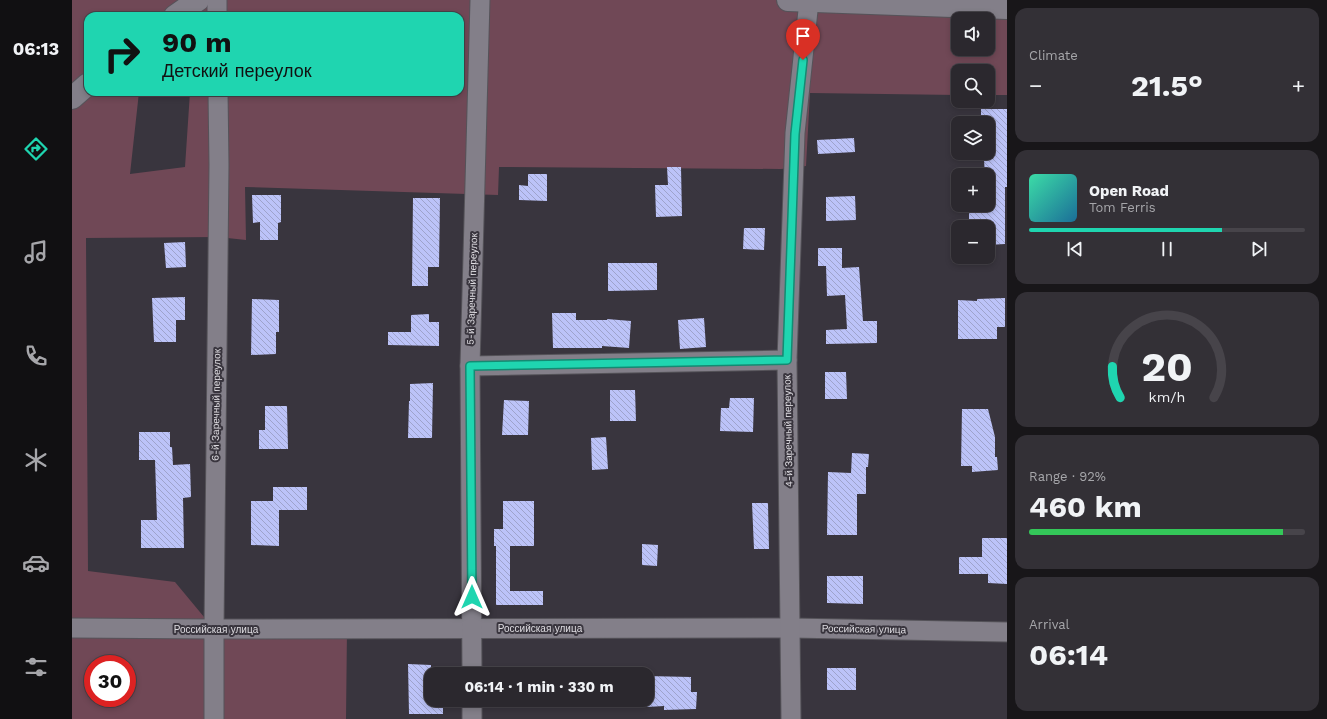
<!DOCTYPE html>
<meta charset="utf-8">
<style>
:root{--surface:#2b282e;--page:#333036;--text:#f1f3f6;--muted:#a6a6aa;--line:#47444a;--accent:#1fd5b0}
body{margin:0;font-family:"Work Sans",sans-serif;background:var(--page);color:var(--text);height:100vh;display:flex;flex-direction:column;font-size:15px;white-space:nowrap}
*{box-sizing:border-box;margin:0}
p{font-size:13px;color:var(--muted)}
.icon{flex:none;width:22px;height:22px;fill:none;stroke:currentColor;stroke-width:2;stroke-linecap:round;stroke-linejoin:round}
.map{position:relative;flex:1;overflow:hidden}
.sheet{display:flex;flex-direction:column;gap:8px;padding:8px;background:#181619;width:320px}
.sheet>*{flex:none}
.hud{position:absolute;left:12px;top:12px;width:380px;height:84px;border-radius:12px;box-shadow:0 2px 6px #0003,0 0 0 1px var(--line);background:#1fd5b0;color:#111;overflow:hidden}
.fabs{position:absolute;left:879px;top:12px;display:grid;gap:8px}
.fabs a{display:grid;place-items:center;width:44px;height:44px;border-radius:8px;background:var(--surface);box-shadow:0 2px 6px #0003,0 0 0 1px var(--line);font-size:20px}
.speed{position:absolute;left:12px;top:655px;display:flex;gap:8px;font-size:20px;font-weight:700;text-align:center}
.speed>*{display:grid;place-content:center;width:52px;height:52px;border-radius:50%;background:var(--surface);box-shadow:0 2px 6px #0003,0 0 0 1px var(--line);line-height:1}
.speed .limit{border:6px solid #d22;background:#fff;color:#111}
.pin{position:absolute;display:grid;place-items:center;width:34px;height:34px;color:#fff;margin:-41px -17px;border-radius:50% 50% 50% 0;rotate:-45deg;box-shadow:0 0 4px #0007}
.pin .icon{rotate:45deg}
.me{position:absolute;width:44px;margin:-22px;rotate:0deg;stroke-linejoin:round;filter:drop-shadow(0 0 3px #0008)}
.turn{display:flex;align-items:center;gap:14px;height:84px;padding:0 12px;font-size:18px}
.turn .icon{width:52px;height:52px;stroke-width:2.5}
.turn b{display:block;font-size:28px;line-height:34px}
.big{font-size:30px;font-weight:700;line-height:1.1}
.sheet .widget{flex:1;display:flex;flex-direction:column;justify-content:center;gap:6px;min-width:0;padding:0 14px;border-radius:12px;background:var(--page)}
.sheet .dial{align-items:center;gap:0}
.dial svg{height:104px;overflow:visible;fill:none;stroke:var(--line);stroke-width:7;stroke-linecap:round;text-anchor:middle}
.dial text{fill:var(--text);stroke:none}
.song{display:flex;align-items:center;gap:12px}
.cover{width:48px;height:48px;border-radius:6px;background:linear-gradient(135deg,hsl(160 70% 55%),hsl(200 70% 35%))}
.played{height:4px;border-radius:2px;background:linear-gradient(90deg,var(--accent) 70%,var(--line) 70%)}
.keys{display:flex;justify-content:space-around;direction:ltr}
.heat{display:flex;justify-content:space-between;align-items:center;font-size:22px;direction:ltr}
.charge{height:6px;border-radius:3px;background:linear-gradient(90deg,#34c759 92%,var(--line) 0)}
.trip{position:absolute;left:352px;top:667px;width:230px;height:40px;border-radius:12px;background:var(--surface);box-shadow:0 2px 6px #0003,0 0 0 1px var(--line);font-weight:700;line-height:40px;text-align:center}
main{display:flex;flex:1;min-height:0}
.tabs{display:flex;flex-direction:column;width:72px;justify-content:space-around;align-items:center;background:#111012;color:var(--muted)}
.tabs .icon{width:28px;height:28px}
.tabs .on{color:var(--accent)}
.tabs b{font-size:18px;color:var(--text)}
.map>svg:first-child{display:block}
</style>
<main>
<nav class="tabs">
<b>06:13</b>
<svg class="icon on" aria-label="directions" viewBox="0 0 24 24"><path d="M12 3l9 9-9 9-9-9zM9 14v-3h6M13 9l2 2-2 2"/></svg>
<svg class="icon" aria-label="music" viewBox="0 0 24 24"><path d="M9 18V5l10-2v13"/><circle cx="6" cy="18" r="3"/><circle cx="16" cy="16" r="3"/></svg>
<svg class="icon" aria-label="phone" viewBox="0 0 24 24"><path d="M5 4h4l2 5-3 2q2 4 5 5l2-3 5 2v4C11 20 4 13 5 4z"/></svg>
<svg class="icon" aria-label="climate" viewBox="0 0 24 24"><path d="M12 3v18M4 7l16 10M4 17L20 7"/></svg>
<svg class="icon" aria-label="car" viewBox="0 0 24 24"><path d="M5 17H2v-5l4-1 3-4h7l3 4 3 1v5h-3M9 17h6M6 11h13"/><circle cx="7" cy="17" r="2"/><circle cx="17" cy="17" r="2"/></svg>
<svg class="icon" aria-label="filters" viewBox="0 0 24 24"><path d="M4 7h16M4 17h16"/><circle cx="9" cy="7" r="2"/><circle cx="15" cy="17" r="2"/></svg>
</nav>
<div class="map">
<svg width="935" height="719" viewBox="0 0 935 719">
<defs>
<pattern id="building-back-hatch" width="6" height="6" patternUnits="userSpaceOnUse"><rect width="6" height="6" fill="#bcc3f8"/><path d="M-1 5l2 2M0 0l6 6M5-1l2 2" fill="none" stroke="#9ea3cb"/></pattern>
</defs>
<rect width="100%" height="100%" fill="#39353e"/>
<!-- green -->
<path fill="#704856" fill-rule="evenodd" d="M0,0h716l219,8v87h-19v-24h-30v24l-148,-2 -4,73 -25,3 -282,-2 -1,28 -253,-8 1,53 -28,-3 -132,1 2,333 87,11 39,47h133l-1,90h-274zM16,16h372v76h-270l-5,75 -55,7 9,-82h-51zM886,19h30v30h-30zM21,664h34v34h-34z"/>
<!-- building -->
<g fill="url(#building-back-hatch)">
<polygon points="909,109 935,109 935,187 933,187 933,244 916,245 916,227 897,227 897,211 905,211 905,206 916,206 916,175 913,175 912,160 916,160 916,123 909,123"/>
<polygon points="782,138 783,152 746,154 745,140"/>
<polygon points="595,167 609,167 610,216 584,217 583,185 596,185"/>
<polygon points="456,174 475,174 475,201 447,200 447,185 456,186"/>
<polygon points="180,195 209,195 209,222 206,223 206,240 188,240 188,222 181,223"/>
<polygon points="783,196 784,220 754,221 754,197"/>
<polygon points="341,198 368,198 367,267 356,267 356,286 340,286"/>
<polygon points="672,228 693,228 692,250 671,249"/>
<polygon points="113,242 114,267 94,268 92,243"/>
<polygon points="746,248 770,248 770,268 787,267 791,321 805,321 805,343 754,344 754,330 775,329 773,295 755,296 754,266 746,266"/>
<polygon points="536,263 585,263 585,290 536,291"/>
<polygon points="113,297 113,320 104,320 104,342 82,342 80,298"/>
<polygon points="933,298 933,327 925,327 925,339 886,339 886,300 905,301 905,299"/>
<polygon points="180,299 207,300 207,332 204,332 204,354 179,355"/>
<polygon points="480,313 504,313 504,320 535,320 535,319 559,321 557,348 530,346 530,348 481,348"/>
<polygon points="357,314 357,322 367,322 367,346 316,345 316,332 339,332 339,315"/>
<polygon points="632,318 634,347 608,349 606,320"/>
<polygon points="753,372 774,372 775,399 753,399"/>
<polygon points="361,383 360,438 336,438 337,401 338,401 338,384"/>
<polygon points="538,390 563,390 564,421 538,421"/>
<polygon points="658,398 682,398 681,432 648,431 649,408 657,408"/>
<polygon points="432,400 457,401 456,435 430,435"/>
<polygon points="193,406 215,406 216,449 187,449 187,430 193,430"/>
<polygon points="890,409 916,409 923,437 923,457 925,457 926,470 900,472 900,466 889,466"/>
<polygon points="67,432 98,432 98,447 100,447 101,465 118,464 119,497 111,498 112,548 69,548 69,520 85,520 83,460 67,460"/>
<polygon points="534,437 536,469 520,470 519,438"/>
<polygon points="780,453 797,454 796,467 794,467 794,494 785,494 785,535 755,535 756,472 779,473"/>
<polygon points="201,487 235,487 235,510 207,510 207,546 179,545 179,501 201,501"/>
<polygon points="431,501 462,501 462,546 438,546 438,591 471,591 471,605 424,605 424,546 422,546 422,529 431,529"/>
<polygon points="680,503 696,503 697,549 682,549"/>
<polygon points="910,538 935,538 935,584 916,583 916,574 887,574 887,557 910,557"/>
<polygon points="570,544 586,545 585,566 570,565"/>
<polygon points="755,576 791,576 791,604 755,603"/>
<polygon points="336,664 359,665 359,700 371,700 371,714 337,714"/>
<rect x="755" y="668" width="29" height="22"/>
<polygon points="575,676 619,677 619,692 625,692 624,709 592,710 592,706 575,707"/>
</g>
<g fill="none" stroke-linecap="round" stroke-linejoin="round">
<defs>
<g id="minor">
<polyline points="145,0 145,16"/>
<polyline points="398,366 715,360"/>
<polyline points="0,628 142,629 719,628 935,632"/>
<polyline points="400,674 398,366 408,0"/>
<polyline points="400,700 400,719"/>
<polyline points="142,719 142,629 147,165 146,92"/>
<polyline points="719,719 715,360 723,133 737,1"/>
</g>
<g id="tertiary">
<polyline points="716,0 935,8"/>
<polyline points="103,16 126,0"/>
<polyline points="0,98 16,84"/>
</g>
</defs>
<!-- minor casing -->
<use href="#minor" stroke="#555359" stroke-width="21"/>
<!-- tertiary casing -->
<use href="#tertiary" stroke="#555359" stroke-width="24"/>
<!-- minor -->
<use href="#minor" stroke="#837f89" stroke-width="19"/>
<!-- tertiary -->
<use href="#tertiary" stroke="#837f89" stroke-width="22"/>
</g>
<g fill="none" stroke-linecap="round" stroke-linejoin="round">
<defs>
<polyline id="route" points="400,597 398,366 715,360 723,134 731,60"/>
</defs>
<!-- route casing -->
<use href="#route" stroke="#148a72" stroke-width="10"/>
<!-- route -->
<use href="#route" stroke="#1fd5b0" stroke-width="7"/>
</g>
<g text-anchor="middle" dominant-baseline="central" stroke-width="4" stroke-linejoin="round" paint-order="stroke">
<!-- street labels -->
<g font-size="10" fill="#dfdde2" stroke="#39353e">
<text transform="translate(400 289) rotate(-88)">5-й Заречный переулок</text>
<text transform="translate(144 405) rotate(-89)">6-й Заречный переулок</text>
<text transform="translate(716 431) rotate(-91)">4-й Заречный переулок</text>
<text x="468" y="628">Российская улица</text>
<text x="144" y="629">Российская улица</text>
<text transform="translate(792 629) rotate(1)">Российская улица</text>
</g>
</g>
</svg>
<div class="fabs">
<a><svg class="icon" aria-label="sound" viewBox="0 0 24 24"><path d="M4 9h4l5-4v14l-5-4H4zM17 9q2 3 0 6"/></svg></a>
<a><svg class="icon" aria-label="search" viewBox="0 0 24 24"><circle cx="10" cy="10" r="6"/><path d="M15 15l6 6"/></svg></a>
<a><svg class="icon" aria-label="layers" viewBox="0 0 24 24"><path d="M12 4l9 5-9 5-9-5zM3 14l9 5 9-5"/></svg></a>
<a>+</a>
<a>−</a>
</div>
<div class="speed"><div class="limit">30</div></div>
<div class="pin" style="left:731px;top:60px;background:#d93025"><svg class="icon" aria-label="arrive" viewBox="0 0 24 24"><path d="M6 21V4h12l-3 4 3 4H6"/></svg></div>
<svg class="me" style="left:400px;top:597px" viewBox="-20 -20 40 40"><path d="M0-17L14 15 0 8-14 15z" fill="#1fd5b0" stroke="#fff" stroke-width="4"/></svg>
<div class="trip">06:14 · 1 min · 330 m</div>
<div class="hud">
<div class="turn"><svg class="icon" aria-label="right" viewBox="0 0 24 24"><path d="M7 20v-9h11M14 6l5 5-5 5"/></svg><div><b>90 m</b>Детский переулок</div></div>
</div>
</div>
<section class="sheet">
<div class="widget"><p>Climate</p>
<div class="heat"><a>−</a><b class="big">21.5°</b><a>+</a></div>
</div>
<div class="widget">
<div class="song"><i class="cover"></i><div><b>Open Road</b><p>Tom Ferris</p></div></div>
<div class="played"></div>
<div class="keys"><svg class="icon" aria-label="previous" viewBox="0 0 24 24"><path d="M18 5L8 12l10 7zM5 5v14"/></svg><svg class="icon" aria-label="pause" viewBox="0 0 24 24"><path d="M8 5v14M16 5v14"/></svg><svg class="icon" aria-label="next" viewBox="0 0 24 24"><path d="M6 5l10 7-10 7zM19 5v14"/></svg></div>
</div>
<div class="widget dial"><svg viewBox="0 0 100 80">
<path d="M14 69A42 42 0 1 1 86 69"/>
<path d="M14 69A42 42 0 0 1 8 45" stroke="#1fd5b0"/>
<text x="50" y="56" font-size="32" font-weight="700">20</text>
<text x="50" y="72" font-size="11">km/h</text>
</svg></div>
<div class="widget"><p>Range · 92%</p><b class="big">460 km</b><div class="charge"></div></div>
<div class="widget"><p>Arrival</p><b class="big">06:14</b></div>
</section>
</main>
